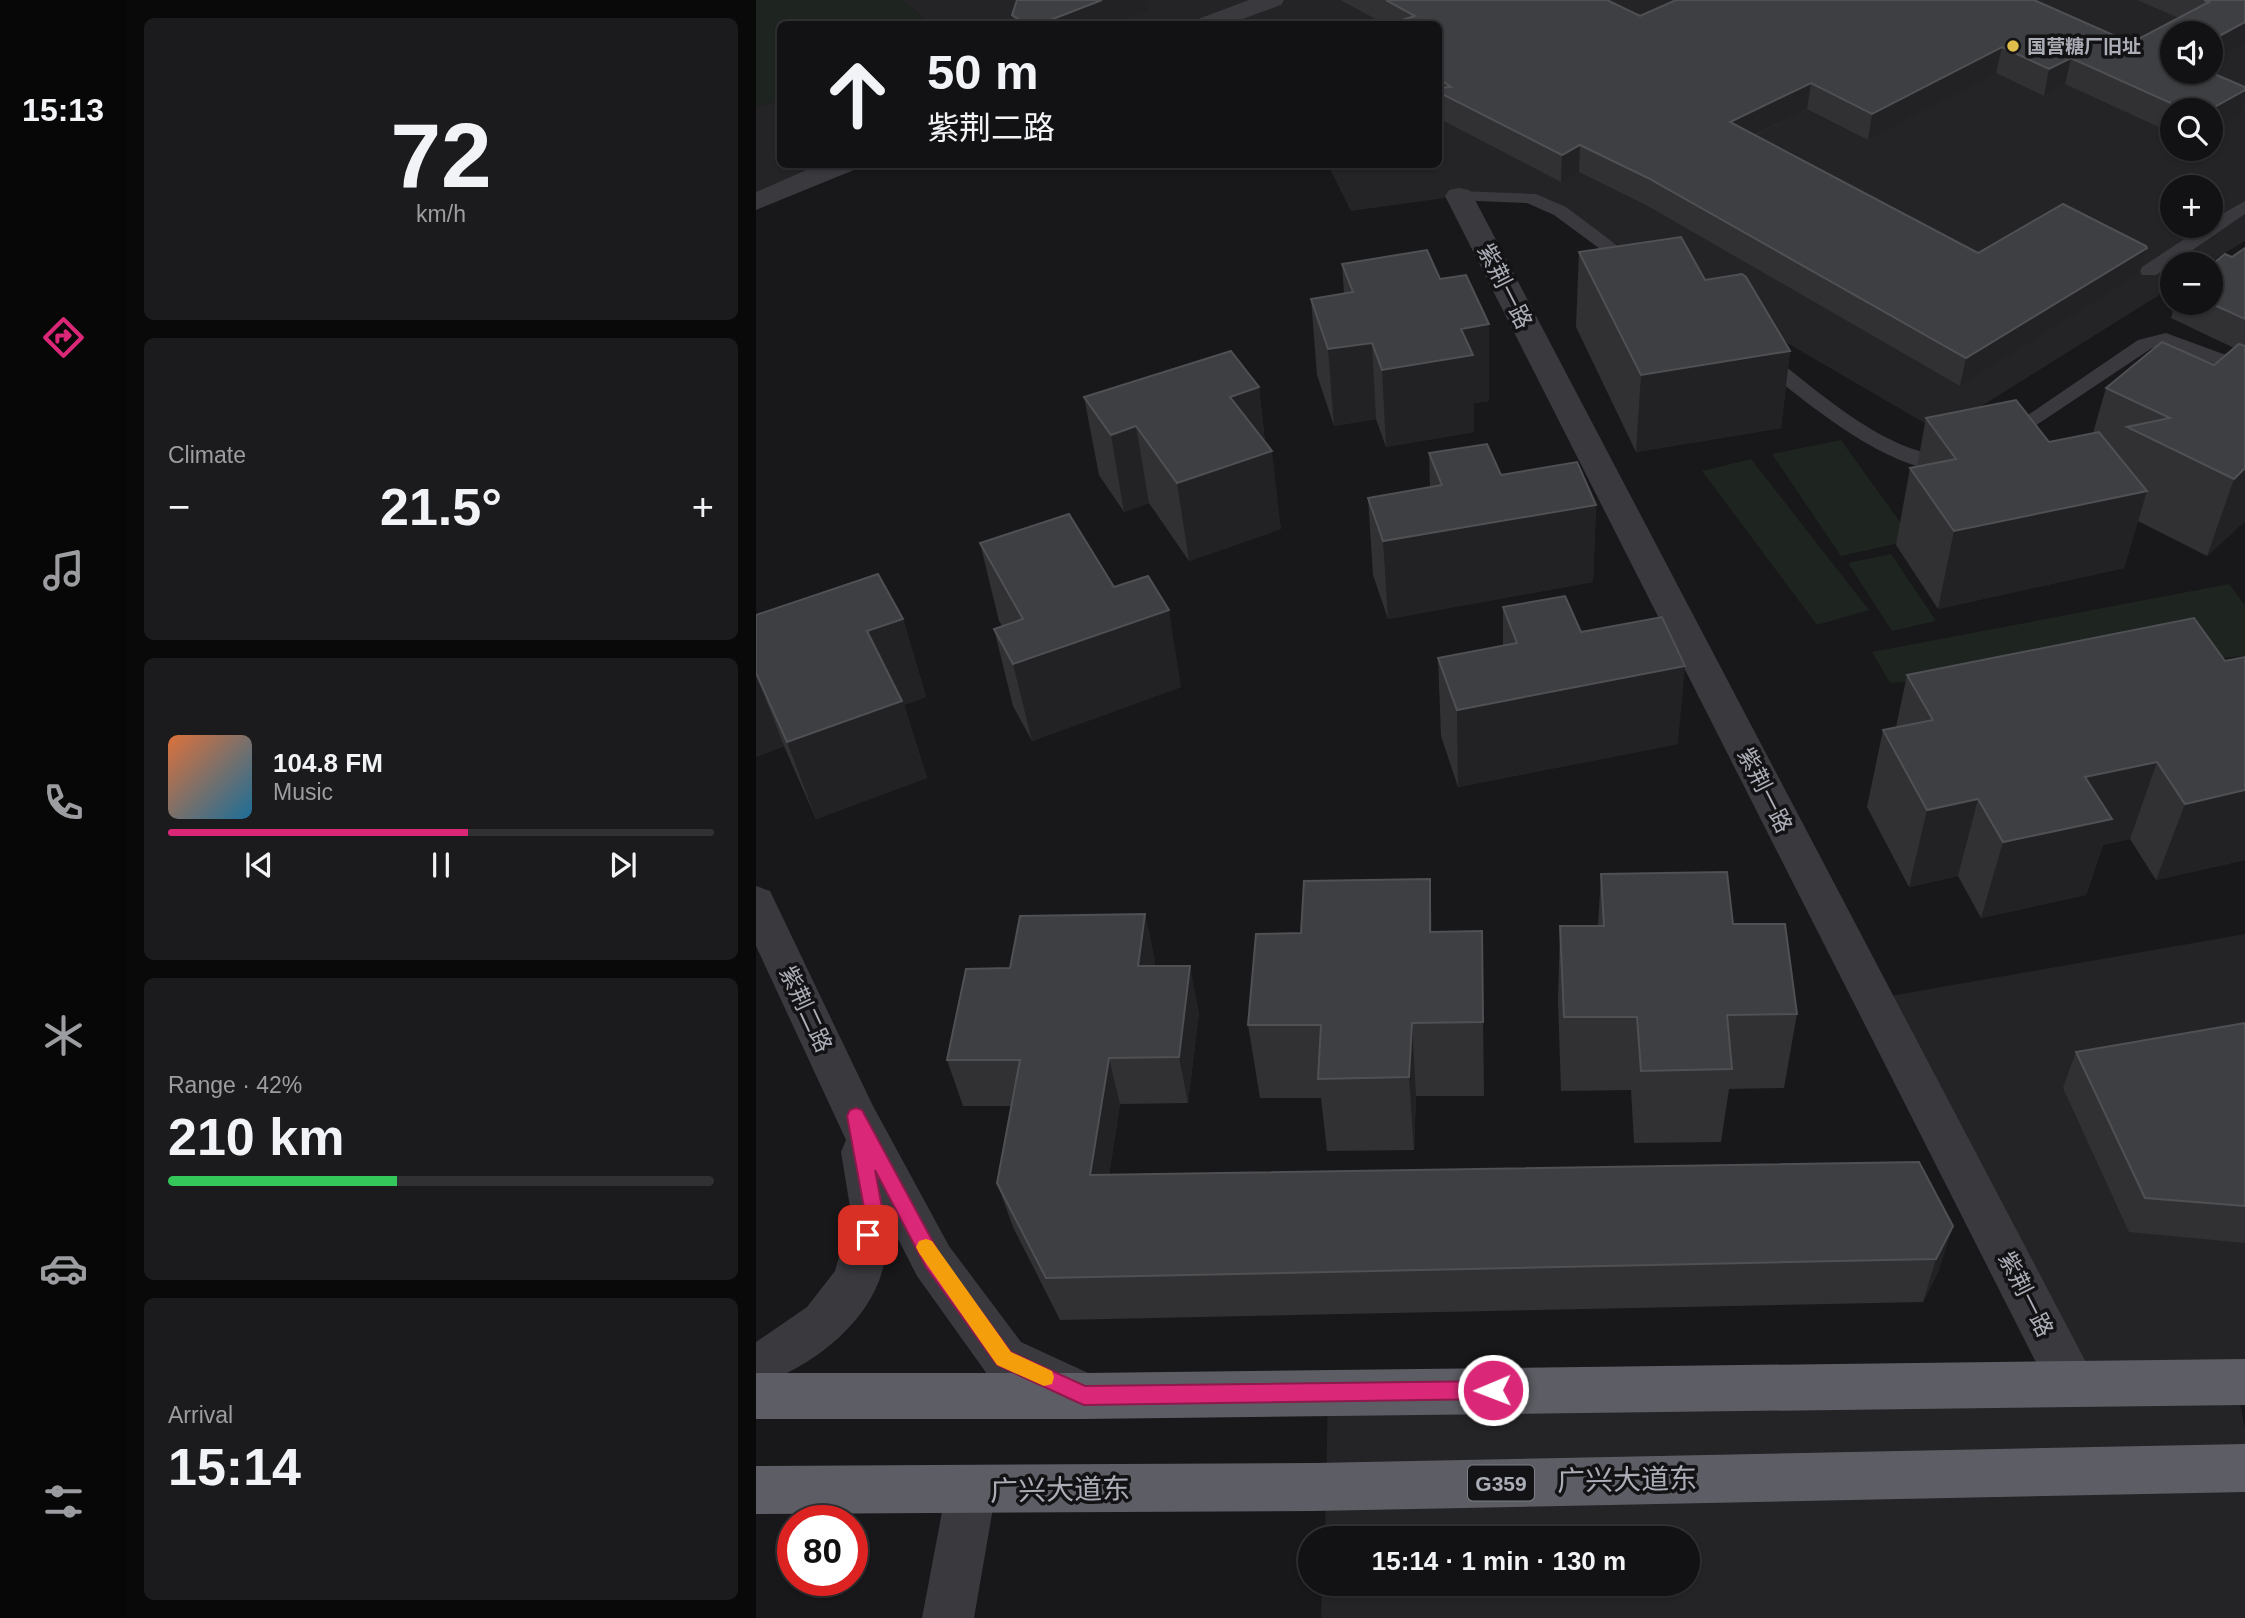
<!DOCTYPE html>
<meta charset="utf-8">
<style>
:root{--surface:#121113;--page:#1b1a1c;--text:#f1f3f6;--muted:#9c9da0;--line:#313133;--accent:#db2777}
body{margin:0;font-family:Helvetica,"Noto Sans SC",sans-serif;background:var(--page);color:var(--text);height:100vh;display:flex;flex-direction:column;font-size:26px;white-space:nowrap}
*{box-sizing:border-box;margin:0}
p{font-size:23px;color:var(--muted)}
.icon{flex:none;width:38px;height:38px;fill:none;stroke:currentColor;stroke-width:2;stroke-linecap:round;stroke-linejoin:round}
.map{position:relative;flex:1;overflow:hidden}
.side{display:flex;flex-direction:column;gap:18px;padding:18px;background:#0a090a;width:630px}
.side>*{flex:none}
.hud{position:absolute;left:21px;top:21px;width:665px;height:147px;border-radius:10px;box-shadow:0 2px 5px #0004,0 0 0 2px var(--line);background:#121113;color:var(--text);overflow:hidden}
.controls{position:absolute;left:1404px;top:21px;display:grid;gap:14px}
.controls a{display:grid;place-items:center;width:63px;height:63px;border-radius:50%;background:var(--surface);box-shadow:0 2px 5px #0004,0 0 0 2px var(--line);font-size:35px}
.speed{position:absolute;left:21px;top:1505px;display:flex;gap:14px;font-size:35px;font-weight:700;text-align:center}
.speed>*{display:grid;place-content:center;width:91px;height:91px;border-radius:50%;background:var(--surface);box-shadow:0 2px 5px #0004,0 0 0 2px var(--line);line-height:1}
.speed .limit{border:10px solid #d22;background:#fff;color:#111}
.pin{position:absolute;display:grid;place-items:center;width:60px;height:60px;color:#fff;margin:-30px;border-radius:14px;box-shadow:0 4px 10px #0006}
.me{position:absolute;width:77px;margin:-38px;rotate:269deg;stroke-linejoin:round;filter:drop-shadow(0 0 5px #0008)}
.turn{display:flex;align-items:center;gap:24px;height:147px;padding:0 35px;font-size:32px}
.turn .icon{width:91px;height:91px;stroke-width:2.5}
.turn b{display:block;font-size:49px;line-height:60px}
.big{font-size:52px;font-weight:800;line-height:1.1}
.side .tile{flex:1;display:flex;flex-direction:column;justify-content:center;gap:10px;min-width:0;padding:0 24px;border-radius:10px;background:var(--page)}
.side .dial{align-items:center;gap:0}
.dial b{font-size:91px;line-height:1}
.song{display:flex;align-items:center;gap:21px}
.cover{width:84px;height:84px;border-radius:10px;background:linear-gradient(135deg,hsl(20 70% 55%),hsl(200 70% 35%))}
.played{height:7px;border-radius:4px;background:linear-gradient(90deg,var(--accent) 55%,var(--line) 55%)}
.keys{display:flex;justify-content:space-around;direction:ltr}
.heat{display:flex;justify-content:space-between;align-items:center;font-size:38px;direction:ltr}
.charge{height:10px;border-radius:5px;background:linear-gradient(90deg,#34c759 42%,var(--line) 0)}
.trip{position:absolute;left:542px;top:1526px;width:402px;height:70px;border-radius:35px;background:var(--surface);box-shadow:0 2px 5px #0004,0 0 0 2px var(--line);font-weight:800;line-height:70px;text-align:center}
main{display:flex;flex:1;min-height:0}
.dock{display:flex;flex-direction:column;width:126px;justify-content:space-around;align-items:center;background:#070708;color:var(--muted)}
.dock .icon{width:49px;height:49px}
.dock .current{color:var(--accent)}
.dock b{font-size:32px;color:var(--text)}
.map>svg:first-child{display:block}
</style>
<main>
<nav class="dock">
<b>15:13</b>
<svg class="icon current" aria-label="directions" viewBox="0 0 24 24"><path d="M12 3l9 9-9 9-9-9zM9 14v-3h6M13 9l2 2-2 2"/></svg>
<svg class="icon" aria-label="music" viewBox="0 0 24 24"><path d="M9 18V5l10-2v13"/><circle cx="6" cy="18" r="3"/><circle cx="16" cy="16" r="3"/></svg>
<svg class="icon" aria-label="phone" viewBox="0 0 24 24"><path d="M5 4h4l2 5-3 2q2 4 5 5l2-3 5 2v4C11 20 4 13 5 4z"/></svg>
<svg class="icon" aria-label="climate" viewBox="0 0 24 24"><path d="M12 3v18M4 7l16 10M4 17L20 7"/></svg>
<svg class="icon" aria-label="car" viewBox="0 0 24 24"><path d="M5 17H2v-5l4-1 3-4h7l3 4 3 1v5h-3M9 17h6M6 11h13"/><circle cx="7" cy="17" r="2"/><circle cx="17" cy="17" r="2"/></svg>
<svg class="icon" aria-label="filters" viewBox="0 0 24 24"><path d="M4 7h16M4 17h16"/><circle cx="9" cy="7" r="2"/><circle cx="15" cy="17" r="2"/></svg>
</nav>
<section class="side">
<div class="tile dial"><b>72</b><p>km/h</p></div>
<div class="tile"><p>Climate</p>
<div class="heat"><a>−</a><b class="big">21.5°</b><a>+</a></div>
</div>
<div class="tile">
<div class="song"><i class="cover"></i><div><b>104.8 FM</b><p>Music</p></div></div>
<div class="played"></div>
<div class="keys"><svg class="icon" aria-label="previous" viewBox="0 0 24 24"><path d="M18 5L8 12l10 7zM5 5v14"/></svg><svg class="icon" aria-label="pause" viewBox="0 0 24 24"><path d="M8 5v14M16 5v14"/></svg><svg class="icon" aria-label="next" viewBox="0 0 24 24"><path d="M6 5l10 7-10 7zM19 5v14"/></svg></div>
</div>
<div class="tile"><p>Range · 42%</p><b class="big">210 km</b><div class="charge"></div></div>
<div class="tile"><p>Arrival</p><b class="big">15:14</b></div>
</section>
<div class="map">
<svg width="1489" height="1618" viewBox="0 0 1489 1618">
<rect width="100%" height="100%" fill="#181719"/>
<!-- built -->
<g fill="#242426" fill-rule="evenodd">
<path d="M145,0h1344v241l-38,23h-35v23l-232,145 -380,-221 -30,-13 -71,-2 -108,15 -23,-46 110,-1v-140h-507zM1416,33h38v39h-38zM1416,110h38v39h-38zM1416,187h38v39h-38z"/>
<polygon points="24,100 24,164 88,165 0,202 0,107"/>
<polygon points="1489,934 1489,1382 1480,1383 1489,1429 1489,1618 565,1618 566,1584 933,1584 933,1538 569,1538 572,1392 1316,1384 1117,999"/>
</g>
<!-- green -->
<g fill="#1e241f">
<polygon points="0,0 145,0 175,24 24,24 24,100 0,107"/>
<polygon points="1085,440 1157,540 1085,556 1016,454"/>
<polygon points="995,459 1113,610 1061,625 946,471"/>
<polygon points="1135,554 1180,621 1136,631 1092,563"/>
<polygon points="1473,584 1489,605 1489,656 1134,683 1116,652"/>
</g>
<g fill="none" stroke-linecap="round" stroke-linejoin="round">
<!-- service -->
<g fill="#39393e" fill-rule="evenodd">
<polygon points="703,191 780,194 810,207 890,267 881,273 874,271 798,215 771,203 697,200 694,196 697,192"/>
<polygon points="1489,201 1489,214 1400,275 1386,275 1384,271 1386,267 1448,226 1454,226 1454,221"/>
<polygon points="1410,333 1489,362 1489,375 1409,345 1396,348 1255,442 1241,442 1238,438 1382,340"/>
<path d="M1004,350l7,2c45,34 90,76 143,96 16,6 31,6 47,10l3,5 -3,5c-59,15 -159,-73 -204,-108l-3,-4z"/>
</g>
<!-- minor -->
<g fill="#39393e" fill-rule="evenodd">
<polygon points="493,0 528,0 525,5 473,24 439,24 442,19"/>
<polygon points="64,164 101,164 98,170 0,210 0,192"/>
<polygon points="703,188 713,190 717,196 1333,1368 1340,1384 1333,1400 1316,1407 1299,1400 689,196 693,190"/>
<path d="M0,886l14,5 103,215 76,140 72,96 78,36 7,16 -7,16 -17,7 -95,-43 -70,-98 -24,-47c-5,17 -8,36 -14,52 -20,51 -73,88 -123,105v-44l51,-35 28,-36 16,-58 -10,-61 5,-12 -90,-194z"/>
<polygon points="215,1467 233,1474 240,1491 218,1618 166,1618 190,1491 197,1474"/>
</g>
<!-- trunk -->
<g fill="#5d5e65" fill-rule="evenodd">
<polygon points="1489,1359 1489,1405 328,1419 0,1419 0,1373 328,1373"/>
<polygon points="1489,1444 1489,1492 558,1511 0,1514 0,1466 558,1463"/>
</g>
</g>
<!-- wall -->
<g fill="#313134">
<polygon points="584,0 851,0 884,16 1375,43 1423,18 1381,0 1489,0 1489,44 1454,63 1416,72 1489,87 1489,97 1484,115 1454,132 1454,110 1416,110 1416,133 1309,84 1288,96 1240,73 1112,140 1051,109 999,135 1222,253 1391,248 1383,275 1204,386 890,205 823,172 805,182 682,118 682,24 629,24"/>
<polygon points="392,11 357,24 258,24 256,15"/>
<polygon points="1489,248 1489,521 1451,556 1382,521 1368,568 1182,609 1140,545 1154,468 1161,467 1170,418 1293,442 1337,433 1350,388 1458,365 1478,348 1415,318 1419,303 1454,303 1476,257"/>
<polygon points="823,252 949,280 1034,351 1025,428 880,452 820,327"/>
<polygon points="586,264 684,279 733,324 733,401 718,403 718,432 630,447 620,419 578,426 561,375 555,299 588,294"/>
<polygon points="503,387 509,442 525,529 433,561 393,503 368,512 343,475 328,397"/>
<polygon points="673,453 840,505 837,582 632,619 617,575 612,498 674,487"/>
<polygon points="224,543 358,587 425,687 276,741 257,706 238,629 246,626 243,621"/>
<polygon points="747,607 825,632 922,744 702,787 685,736 682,658 747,646"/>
<polygon points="0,615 147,619 170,697 148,705 171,778 60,819 28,746 0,757"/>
<polygon points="1489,657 1489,860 1400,880 1374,839 1347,845 1330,895 1225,918 1202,876 1153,887 1111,807 1127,730 1140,727 1151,675 1469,661"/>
<polygon points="845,874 977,924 1041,1014 1028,1088 973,1089 965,1142 878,1143 875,1090 805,1091 802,1001 804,926 842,926"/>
<polygon points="674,879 676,932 726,931 728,1096 660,1096 658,1150 571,1151 565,1098 504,1098 492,1025 545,933"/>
<polygon points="389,914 399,961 398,966 443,1012 432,1103 364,1104 353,1175 1163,1162 1183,1270 1167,1302 304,1320 257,1227 241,1183 255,1106 207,1106 191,1060 254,968"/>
<polygon points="1489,1023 1489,1243 1373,1232 1307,1088 1320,1052"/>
</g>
<!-- shaded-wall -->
<g fill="#222123">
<polygon points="346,0 391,0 392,11 357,24 284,24"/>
<polygon points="1489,22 1489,44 1454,63 1454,41"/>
<polygon points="1246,47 1240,73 1112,140 1116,114"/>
<polygon points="1315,58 1309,84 1288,96 1293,69"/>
<polygon points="1055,83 1051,109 971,148 974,122"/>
<polygon points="1489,90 1489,97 1484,115 1454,132 1454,110 1453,110"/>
<polygon points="824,145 823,172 805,182 806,155"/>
<polygon points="1391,248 1383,275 1204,386 1210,358"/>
<polygon points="733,324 733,401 718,403 718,432 630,447 626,370 705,329"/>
<polygon points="616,343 620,419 578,426 572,349"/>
<polygon points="1034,351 1025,428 880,452 885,375"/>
<polygon points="503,387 510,453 516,451 525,529 433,561 421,483 474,397"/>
<polygon points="380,426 393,503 368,512 355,435"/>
<polygon points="1489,468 1489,521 1451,556 1478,479"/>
<polygon points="1391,491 1368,568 1182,609 1198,531"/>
<polygon points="840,505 837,582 632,619 627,541"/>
<polygon points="413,610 425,687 276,741 257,664"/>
<polygon points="147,619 170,697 148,705 171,778 60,819 31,742 111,631"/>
<polygon points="929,666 922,744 702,787 701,710"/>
<polygon points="0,674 28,746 0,757"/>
<polygon points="1401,762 1374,839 1347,845 1330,895 1225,918 1247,842 1329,777"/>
<polygon points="1489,790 1489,860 1400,880 1429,804"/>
<polygon points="1222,799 1202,876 1153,887 1171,810"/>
<polygon points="674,879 677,955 674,932"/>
<polygon points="389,914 399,961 392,1013 382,966"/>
<polygon points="434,966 443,1012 432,1103 423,1057"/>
<polygon points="656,1023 660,1096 658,1150 653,1077"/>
<polygon points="353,1058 364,1104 346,1220 334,1175"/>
<polygon points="1197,1226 1183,1270 1167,1302 1180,1259"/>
</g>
<!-- building -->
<g fill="#3e3f42" stroke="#4f5054" stroke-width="2">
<polygon points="261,0 346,0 284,24 270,24 256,15"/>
<polygon points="630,0 851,0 884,16 920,0 1278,0 1375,43 1453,2 1448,0 1489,0 1489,22 1454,41 1454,33 1416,33 1416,72 1454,72 1489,87 1489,90 1453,110 1430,110 1315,58 1293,69 1246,47 1116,114 1055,83 974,122 1222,253 1307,204 1390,246 1391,248 1210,358 892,178 824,145 806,155 682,92 682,88 695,87 682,78 682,24 633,24 659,16"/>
<polygon points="925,237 949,280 986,274 990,277 1034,351 885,375 823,252"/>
<polygon points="1489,248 1489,319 1454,303 1454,266 1469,254 1476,257"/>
<polygon points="671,250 684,279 710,275 733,324 705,329 717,355 626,370 616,343 572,349 555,299 597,292 586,264"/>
<polygon points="1406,342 1458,365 1483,344 1489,346 1489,468 1478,479 1371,427 1414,418 1350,388"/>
<polygon points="475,351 503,387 474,397 516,451 421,483 380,426 355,435 328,397"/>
<polygon points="1260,400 1293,442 1343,432 1391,491 1198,531 1154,468 1200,459 1170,418"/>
<polygon points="731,444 745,475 821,462 840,505 627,541 612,498 686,485 673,453"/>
<polygon points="313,514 358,587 392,576 413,610 257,664 238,629 267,619 224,543"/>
<polygon points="122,574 147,619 111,631 146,701 31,742 0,673 0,615"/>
<polygon points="809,596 825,632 906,617 929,666 701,710 682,658 761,643 747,607"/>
<polygon points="1438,618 1469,661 1489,657 1489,790 1429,804 1401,762 1329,777 1356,819 1247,842 1222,799 1171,810 1127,730 1177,720 1151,675"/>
<polygon points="971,872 977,924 1029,924 1041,1014 971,1015 976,1069 885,1071 881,1017 808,1017 804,926 848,926 845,874"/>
<polygon points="674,879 674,932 726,931 727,1022 656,1023 653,1077 562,1079 565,1025 492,1025 500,934 545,933 548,881"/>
<polygon points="389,914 382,966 434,966 423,1057 353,1058 334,1175 1163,1162 1197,1226 1180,1259 290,1278 241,1183 264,1060 191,1060 210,969 254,968 264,916"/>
<polygon points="1489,1023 1489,1206 1389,1198 1320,1052"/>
</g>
<!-- route -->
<polygon fill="#db2777" stroke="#8e194d" stroke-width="2" points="100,1108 106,1110 184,1255 255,1352 329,1386 737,1381 744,1383 747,1390 744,1397 737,1399 328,1405 321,1402 241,1365 170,1267 119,1170 127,1213 119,1241 112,1244 105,1241 103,1235 109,1213 91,1116 94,1110"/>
<!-- slow -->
<polygon fill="#f59e0b" points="170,1239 176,1241 255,1352 296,1371 298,1377 296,1384 288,1386 241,1365 163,1253 160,1247 163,1241"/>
<!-- markers -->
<circle fill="#debd4a" stroke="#131214" stroke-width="2.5" cx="1257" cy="46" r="7"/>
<g text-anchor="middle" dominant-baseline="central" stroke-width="7" stroke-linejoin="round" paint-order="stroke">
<!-- far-poi labels -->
<g font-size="19" font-weight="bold" fill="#abadb7" stroke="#131214" text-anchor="start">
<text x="1271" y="46">国营糖厂旧址</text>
</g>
<!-- shield labels -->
<rect fill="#131214" stroke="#7d7e86" stroke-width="2" x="712" y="1465.5" width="66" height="35" rx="5"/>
<g font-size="21" font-weight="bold" fill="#abadb7">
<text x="745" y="1483">G359</text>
</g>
<!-- street labels -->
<g font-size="23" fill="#abadb7" stroke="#131214">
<text transform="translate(749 286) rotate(63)">紫荆一路</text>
<text transform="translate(1009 790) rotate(63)">紫荆一路</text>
<text transform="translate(50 1009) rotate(65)">紫荆二路</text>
<text transform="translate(1270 1294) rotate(63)">紫荆一路</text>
</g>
<!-- near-street labels -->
<g font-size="28" fill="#abadb7" stroke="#131214">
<text transform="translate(871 1480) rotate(-1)">广兴大道东</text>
<text transform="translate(304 1490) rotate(-1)">广兴大道东</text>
</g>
</g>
</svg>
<div class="controls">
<a><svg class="icon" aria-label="sound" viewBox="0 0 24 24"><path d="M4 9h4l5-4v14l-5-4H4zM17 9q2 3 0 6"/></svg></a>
<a><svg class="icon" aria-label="search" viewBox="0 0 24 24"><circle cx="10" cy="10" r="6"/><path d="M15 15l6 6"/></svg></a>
<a>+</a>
<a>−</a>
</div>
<div class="speed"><div class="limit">80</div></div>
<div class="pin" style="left:112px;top:1235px;background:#d93025"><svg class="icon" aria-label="arrive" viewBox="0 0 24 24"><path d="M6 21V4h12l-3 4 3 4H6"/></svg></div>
<svg class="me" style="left:737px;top:1390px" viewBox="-20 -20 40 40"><circle r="17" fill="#db2777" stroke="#fff" stroke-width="3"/><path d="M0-11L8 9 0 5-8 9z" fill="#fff"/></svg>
<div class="trip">15:14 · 1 min · 130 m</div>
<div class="hud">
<div class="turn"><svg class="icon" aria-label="ahead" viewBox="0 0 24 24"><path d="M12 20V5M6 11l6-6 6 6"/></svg><div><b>50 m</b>紫荆二路</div></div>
</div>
</div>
</main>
